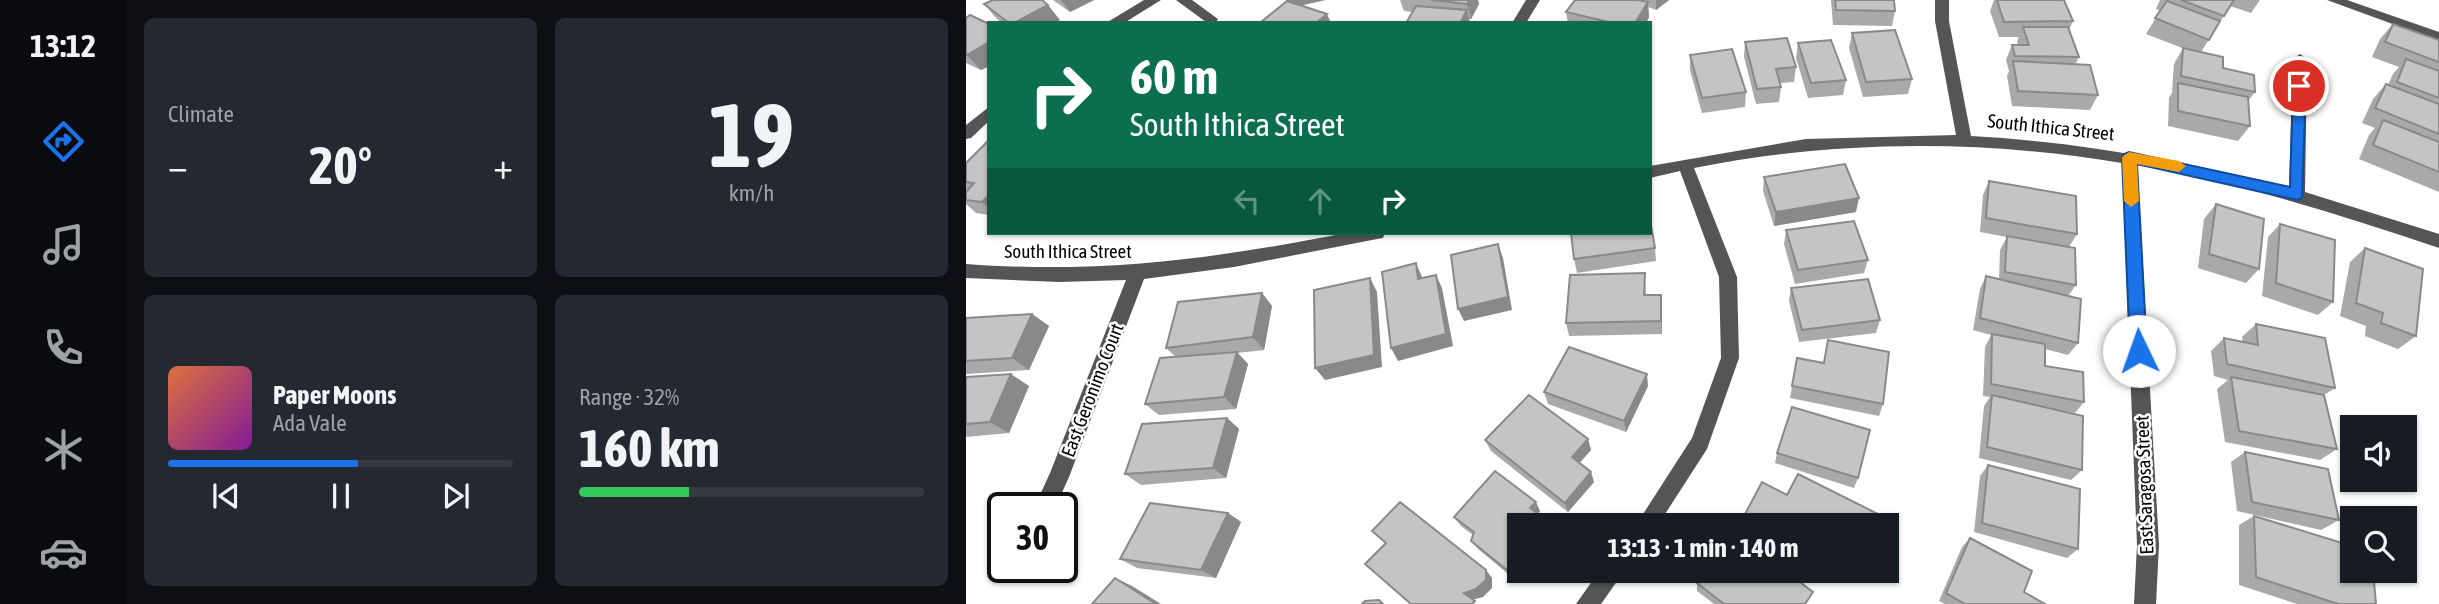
<!DOCTYPE html>
<meta charset="utf-8">
<style>
:root{--surface:#171b24;--page:#242831;--text:#f1f3f6;--muted:#9ea1a6;--line:#363941;--accent:#1a73e8}
body{margin:0;font-family:"Asap Condensed",sans-serif;background:var(--page);color:var(--text);height:100vh;display:flex;flex-direction:column;font-size:26px;white-space:nowrap}
*{box-sizing:border-box;margin:0}
p{font-size:23px;color:var(--muted)}
.icon{flex:none;width:38px;height:38px;fill:none;stroke:currentColor;stroke-width:2;stroke-linecap:round;stroke-linejoin:round}
.map{position:relative;flex:1;overflow:hidden}
.drawer{display:flex;flex-direction:column;gap:18px;padding:18px;background:#0d0f14;width:840px}
.drawer>*{flex:none}
.guide{position:absolute;left:21px;top:21px;width:665px;height:214px;border-radius:0px;box-shadow:0 2px 5px #0004;background:#0b6e4f;color:#fff;overflow:hidden}
.fabs{position:absolute;left:1374px;top:415px;display:grid;gap:14px}
.fabs a{display:grid;place-items:center;width:77px;height:77px;border-radius:0px;background:var(--surface);box-shadow:0 2px 5px #0004;font-size:35px}
.speed{position:absolute;left:21px;top:492px;display:flex;gap:14px;font-size:35px;font-weight:700;text-align:center}
.speed>*{display:grid;place-content:center;width:91px;height:91px;border-radius:50%;background:var(--surface);box-shadow:0 2px 5px #0004;line-height:1}
.speed .limit{border:4px solid #111;border-radius:10px;background:#fff;color:#111}
.pin{position:absolute;display:grid;place-items:center;width:60px;height:60px;color:#fff;margin:-30px;border:4px solid #fff;border-radius:50%;box-shadow:0 2px 7px #0007}
.me{position:absolute;width:77px;margin:-38px;rotate:357deg;stroke-linejoin:round;filter:drop-shadow(0 0 5px #0008)}
.turn{display:flex;align-items:center;gap:24px;height:147px;padding:0 28px;font-size:32px}
.turn .icon{width:91px;height:91px;stroke-width:2.5}
.turn b{display:block;font-size:49px;line-height:60px}
.lanes{display:flex;align-items:center;height:66px;padding:0 28px;background:#0003;justify-content:center;gap:35px;direction:ltr}
.lanes .off{opacity:.35}
.big{font-size:52px;font-weight:700;line-height:1.1}
.drawer .tile{flex:1;display:flex;flex-direction:column;justify-content:center;gap:10px;min-width:0;padding:0 24px;border-radius:10px;background:var(--page)}
.drawer .dial{align-items:center;gap:0}
.dial b{font-size:91px;line-height:1}
.song{display:flex;align-items:center;gap:21px}
.cover{width:84px;height:84px;border-radius:10px;background:linear-gradient(135deg,hsl(20 70% 55%),hsl(290 70% 35%))}
.played{height:7px;border-radius:4px;background:linear-gradient(90deg,var(--accent) 55%,var(--line) 55%)}
.keys{display:flex;justify-content:space-around;direction:ltr}
.heat{display:flex;justify-content:space-between;align-items:center;font-size:38px;direction:ltr}
.charge{height:10px;border-radius:5px;background:linear-gradient(90deg,#34c759 32%,var(--line) 0)}
.drawer .tiles{flex:1;display:grid;gap:18px;grid-template-columns:repeat(2,1fr)}
.trip{position:absolute;left:541px;top:513px;width:392px;height:70px;border-radius:0px;background:var(--surface);box-shadow:0 2px 5px #0004;font-weight:700;line-height:70px;text-align:center}
main{display:flex;flex:1;min-height:0}
.dock{display:flex;flex-direction:column;width:126px;justify-content:space-around;align-items:center;background:#090b0e;color:var(--muted)}
.dock .icon{width:49px;height:49px}
.dock .selected{color:var(--accent)}
.dock b{font-size:32px;color:var(--text)}
.map>svg:first-child{display:block}
</style>
<main>
<nav class="dock">
<b>13:12</b>
<svg class="icon selected" aria-label="directions" viewBox="0 0 24 24"><path d="M12 3l9 9-9 9-9-9zM9 14v-3h6M13 9l2 2-2 2"/></svg>
<svg class="icon" aria-label="music" viewBox="0 0 24 24"><path d="M9 18V5l10-2v13"/><circle cx="6" cy="18" r="3"/><circle cx="16" cy="16" r="3"/></svg>
<svg class="icon" aria-label="phone" viewBox="0 0 24 24"><path d="M5 4h4l2 5-3 2q2 4 5 5l2-3 5 2v4C11 20 4 13 5 4z"/></svg>
<svg class="icon" aria-label="climate" viewBox="0 0 24 24"><path d="M12 3v18M4 7l16 10M4 17L20 7"/></svg>
<svg class="icon" aria-label="car" viewBox="0 0 24 24"><path d="M5 17H2v-5l4-1 3-4h7l3 4 3 1v5h-3M9 17h6M6 11h13"/><circle cx="7" cy="17" r="2"/><circle cx="17" cy="17" r="2"/></svg>
</nav>
<section class="drawer">
<div class="tiles">
<div class="tile"><p>Climate</p>
<div class="heat"><a>−</a><b class="big">20°</b><a>+</a></div>
</div>
<div class="tile dial"><b>19</b><p>km/h</p></div>
<div class="tile">
<div class="song"><i class="cover"></i><div><b>Paper Moons</b><p>Ada Vale</p></div></div>
<div class="played"></div>
<div class="keys"><svg class="icon" aria-label="previous" viewBox="0 0 24 24"><path d="M18 5L8 12l10 7zM5 5v14"/></svg><svg class="icon" aria-label="pause" viewBox="0 0 24 24"><path d="M8 5v14M16 5v14"/></svg><svg class="icon" aria-label="next" viewBox="0 0 24 24"><path d="M6 5l10 7-10 7zM19 5v14"/></svg></div>
</div>
<div class="tile"><p>Range · 32%</p><b class="big">160 km</b><div class="charge"></div></div>
</div>
</section>
<div class="map">
<svg width="1473" height="604" viewBox="0 0 1473 604">
<rect width="100%" height="100%" fill="#fff"/>
<g fill="none" stroke-linecap="round" stroke-linejoin="round">
<!-- minor -->
<g fill="#555" fill-rule="evenodd">
<polygon points="178,0 195,0 158,23 140,23"/>
<polygon points="210,0 226,0 252,19 250,22 240,22"/>
<polygon points="560,0 574,0 560,23 546,23"/>
<path d="M969,0h14v21l22,115c109,6 212,25 318,52l4,-129 7,-5 7,5 -2,133 134,42v14c-99,-33 -198,-65 -302,-83l22,380 -3,59h-22l3,-59 -15,-382c-142,-24 -287,-23 -428,5l43,109 2,81 -32,91 -49,76h-22l56,-87 29,-80 -2,-81 -39,-106 -30,7v-12l156,-27 150,-4 -21,-114z"/>
<polygon points="1361,0 1381,0 1473,32 1473,41"/>
<polygon points="23,107 23,121 5,138 0,139 0,125"/>
<path d="M380,233h39l-2,5 -6,1 -143,28 -90,12 -75,198 -14,31h-21l16,-35 76,-193 -67,2 -93,-4v-14c136,10 247,-5 380,-31z"/>
<polygon points="634,570 659,570 635,604 610,604"/>
</g>
</g>
<!-- wall -->
<g fill="#a9a9a9">
<polygon points="87,0 128,0 104,12"/>
<polygon points="434,0 512,0 513,4 505,19 503,19 504,23 440,23 446,12 438,11"/>
<polygon points="609,0 703,0 690,10 682,7 683,17 680,23 602,23 600,12"/>
<polygon points="865,0 928,0 929,11 926,26 867,25"/>
<polygon points="1028,0 1099,0 1099,1 1107,21 1103,30 1113,57 1109,65 1132,95 1124,110 1046,106 1041,76 1043,71 1040,60 1046,45 1052,45 1051,42 1053,37 1033,37 1024,11"/>
<polygon points="1194,0 1294,0 1285,13 1264,6 1235,52 1289,92 1282,101 1284,126 1272,141 1202,126 1203,98 1207,91 1206,91 1208,64 1217,48 1219,49 1180,34 1194,11 1190,9"/>
<polygon points="18,4 94,20 89,23 36,23 31,19"/>
<polygon points="0,18 23,24 23,66 15,70 0,63"/>
<polygon points="1427,24 1473,40 1473,192 1393,159 1403,135 1409,128 1396,123 1407,99 1420,84 1422,85 1427,74 1433,67 1406,57 1414,39"/>
<polygon points="886,33 946,79 942,94 897,97 883,48"/>
<polygon points="779,42 830,67 828,82 814,83 815,87 813,102 790,104 778,57"/>
<polygon points="832,43 880,80 877,95 842,98 830,58"/>
<polygon points="724,55 780,92 779,107 736,113 724,70"/>
<polygon points="23,140 23,215 10,213 0,204 0,163"/>
<polygon points="798,177 890,212 808,226 797,191"/>
<polygon points="1023,181 1111,234 1103,247 1110,285 1102,296 1112,343 1102,355 1079,349 1079,366 1118,402 1109,413 1085,409 1116,470 1105,480 1013,458 1018,406 1024,397 1017,396 1019,347 1025,335 1007,330 1014,289 1020,276 1033,279 1034,250 1041,237 1014,232 1017,195"/>
<polygon points="1250,204 1293,269 1280,283 1232,268 1238,219"/>
<polygon points="1314,224 1367,302 1352,315 1296,296 1302,237"/>
<polygon points="820,230 902,260 898,273 829,284 818,244"/>
<polygon points="689,248 690,261 611,273 608,259"/>
<polygon points="1399,248 1450,336 1432,349 1399,336 1400,326 1374,316 1384,262"/>
<polygon points="679,273 680,295 696,308 696,334 603,336 600,323"/>
<polygon points="825,288 914,320 910,333 833,342 823,301"/>
<polygon points="296,293 306,306 298,350 271,353 282,364 270,409 193,415 179,404 210,357 200,348"/>
<polygon points="66,314 83,326 63,370 0,374 0,318"/>
<polygon points="1290,324 1369,388 1358,395 1371,449 1354,460 1259,442 1251,389 1262,380 1248,376 1245,351 1258,338 1277,342 1276,337"/>
<polygon points="862,340 917,404 913,416 824,398 831,358 857,363"/>
<polygon points="0,377 63,386 43,433 0,437"/>
<polygon points="682,386 660,432 582,404 578,392"/>
<polygon points="261,418 273,429 260,478 175,485 159,474"/>
<polygon points="622,439 625,450 613,463 628,482 602,512 525,451 519,440"/>
<polygon points="1279,452 1373,520 1355,530 1271,511 1265,462"/>
<polygon points="811,453 892,478 888,488 809,463"/>
<polygon points="1022,465 1112,549 1101,558 1008,532 1014,476"/>
<polygon points="821,495 907,525 777,525 778,516"/>
<polygon points="574,511 572,514 582,521 584,525 553,525 553,570 547,578 512,549 505,541 507,535 495,526 488,517"/>
<polygon points="262,513 275,522 250,578 171,568 154,559"/>
<polygon points="1288,516 1410,604 1331,604 1273,585 1273,525"/>
<polygon points="1004,538 1058,592 1079,604 979,604 973,601 996,547"/>
<polygon points="862,570 888,570 882,581"/>
<polygon points="731,583 843,599 840,604 748,604 731,591"/>
</g>
<!-- shaded-wall -->
<g fill="#898989">
<polygon points="95,0 128,0 104,12"/>
<polygon points="320,0 360,0 324,8"/>
<polygon points="503,0 512,0 513,4 505,19 501,4"/>
<polygon points="690,0 703,0 690,10"/>
<polygon points="682,2 683,17 680,23 669,23"/>
<polygon points="82,5 94,20 89,23 48,23"/>
<polygon points="501,10 504,23 494,23"/>
<polygon points="361,14 365,23 350,23"/>
<polygon points="23,42 23,66 15,70 1,55"/>
<polygon points="23,195 23,208 16,202"/>
<polygon points="893,198 890,212 808,226 810,212"/>
<polygon points="532,244 537,258 546,310 498,321 492,309"/>
<polygon points="450,263 456,277 459,293 452,279"/>
<polygon points="470,275 476,288 487,346 432,361 425,348"/>
<polygon points="404,278 411,292 416,367 359,380 349,368"/>
<polygon points="296,293 306,306 298,350 287,337"/>
<polygon points="695,295 696,308 696,334 695,321"/>
<polygon points="66,314 83,326 63,370 46,358"/>
<polygon points="271,352 282,364 270,409 258,397"/>
<polygon points="45,374 63,386 43,433 24,422"/>
<polygon points="681,374 682,386 660,432 658,421"/>
<polygon points="261,418 273,429 260,478 247,468"/>
<polygon points="622,439 625,450 609,468 606,457"/>
<polygon points="625,472 628,482 602,512 599,503"/>
<polygon points="570,502 574,511 569,517 564,508"/>
<polygon points="262,513 275,522 250,578 235,570"/>
<polygon points="553,556 553,570 547,578 541,570"/>
<polygon points="520,570 526,578 526,588 517,597 505,600 498,593"/>
<polygon points="149,578 166,586 195,604 190,604"/>
</g>
<!-- building -->
<g fill="#c4c4c4" stroke="#898989" stroke-width="2">
<polygon points="27,0 76,0 82,5 48,23 43,23 18,4"/>
<polygon points="465,0 503,0 501,4"/>
<polygon points="609,0 672,0 682,2 669,23 647,23 600,12"/>
<polygon points="869,0 928,0 929,11 870,10"/>
<polygon points="1031,0 1098,0 1107,21 1038,22"/>
<polygon points="1215,0 1268,0 1258,16"/>
<polygon points="321,1 361,14 350,23 295,22"/>
<polygon points="1201,1 1254,21 1243,40 1189,18"/>
<polygon points="450,6 501,10 494,23 440,23"/>
<polygon points="4,15 23,24 23,42 1,55 0,55 0,18"/>
<polygon points="1427,24 1473,40 1473,62 1419,42"/>
<polygon points="1057,27 1102,27 1113,57 1049,56 1046,45 1063,45"/>
<polygon points="929,30 946,79 900,82 886,33"/>
<polygon points="821,38 830,67 810,69 815,87 791,89 779,42"/>
<polygon points="865,40 880,80 845,83 832,43"/>
<polygon points="1217,48 1257,57 1257,68 1288,75 1289,92 1215,76"/>
<polygon points="766,49 780,92 736,98 724,55"/>
<polygon points="1440,59 1473,71 1473,98 1431,82"/>
<polygon points="1047,61 1124,65 1132,95 1052,91"/>
<polygon points="1212,83 1282,97 1284,126 1212,111"/>
<polygon points="1420,84 1473,104 1473,134 1409,108"/>
<polygon points="1417,120 1473,142 1473,172 1407,145"/>
<polygon points="23,140 23,195 16,202 0,200 0,192 8,183 0,182 0,163"/>
<polygon points="879,164 893,198 810,212 798,177"/>
<polygon points="1023,181 1110,196 1111,234 1020,218"/>
<polygon points="1250,204 1298,219 1293,269 1243,254"/>
<polygon points="684,220 689,248 608,259 605,233 684,233"/>
<polygon points="888,221 902,260 832,270 820,230"/>
<polygon points="1314,224 1369,240 1367,302 1310,283"/>
<polygon points="1041,236 1109,248 1110,285 1039,272"/>
<polygon points="532,244 542,297 492,309 485,255"/>
<polygon points="1399,248 1457,269 1450,336 1415,323 1417,313 1390,303"/>
<polygon points="450,263 452,279 470,275 480,334 425,348 416,272"/>
<polygon points="679,273 678,295 695,295 695,321 600,323 604,275"/>
<polygon points="1020,276 1115,299 1112,343 1014,318"/>
<polygon points="404,278 408,355 349,368 348,290"/>
<polygon points="902,279 914,320 836,330 825,288"/>
<polygon points="296,293 287,337 200,348 212,302"/>
<polygon points="66,314 46,358 0,361 0,318"/>
<polygon points="1290,324 1359,338 1369,388 1261,364 1258,338 1292,345"/>
<polygon points="1026,334 1079,344 1079,366 1117,372 1118,402 1025,384"/>
<polygon points="862,340 923,352 917,404 826,386 831,358 858,363"/>
<polygon points="603,347 681,374 658,421 578,392"/>
<polygon points="271,352 258,397 179,404 194,358"/>
<polygon points="45,374 24,422 0,424 0,377"/>
<polygon points="1265,377 1358,395 1371,449 1273,431"/>
<polygon points="563,395 622,439 606,457 625,472 599,503 519,440"/>
<polygon points="1026,395 1117,416 1116,470 1021,447"/>
<polygon points="826,407 904,430 892,478 811,453"/>
<polygon points="261,418 247,468 159,474 176,424"/>
<polygon points="1279,452 1362,469 1373,520 1286,502"/>
<polygon points="1022,465 1114,489 1112,549 1016,523"/>
<polygon points="529,471 570,502 564,508 582,521 579,525 553,525 553,556 541,570 505,541 508,532 488,517"/>
<polygon points="832,474 912,514 907,525 795,525 778,516 796,482 821,495"/>
<polygon points="434,502 520,570 520,580 510,589 498,593 509,601 506,604 445,604 399,564 420,543 406,531"/>
<polygon points="184,503 262,513 235,570 154,559"/>
<polygon points="1288,516 1386,546 1386,570 1407,570 1410,604 1372,604 1290,577"/>
<polygon points="1004,538 1066,571 1058,592 1079,604 999,604 980,593"/>
<polygon points="740,570 818,570 847,592 839,604 758,604 731,583"/>
<polygon points="149,578 190,604 126,604"/>
<polygon points="413,600 417,604 396,604 399,601"/>
</g>
<!-- route -->
<polygon fill="#1a73e8" stroke="#114b97" stroke-width="2" points="1333,81 1340,86 1336,198 1331,200 1171,164 1181,351 1179,356 1167,356 1164,351 1156,157 1158,154 1163,152 1324,187 1327,86"/>
<!-- slow -->
<polygon fill="#f59e0b" points="1163,152 1213,161 1220,166 1213,172 1171,164 1173,201 1165,207 1158,201 1156,157"/>
<g text-anchor="middle" dominant-baseline="central" stroke-width="5" stroke-linejoin="round" paint-order="stroke">
<!-- street labels -->
<g font-size="19" fill="#000" stroke="#fff">
<text transform="translate(1085 127) rotate(6)">South Ithica Street</text>
<text x="102" y="251">South Ithica Street</text>
<text transform="translate(126 390) rotate(-69)">East Geronimo Court</text>
<text transform="translate(1178 485) rotate(-92)">East Saragosa Street</text>
</g>
</g>
</svg>
<div class="fabs">
<a><svg class="icon" aria-label="sound" viewBox="0 0 24 24"><path d="M4 9h4l5-4v14l-5-4H4zM17 9q2 3 0 6"/></svg></a>
<a><svg class="icon" aria-label="search" viewBox="0 0 24 24"><circle cx="10" cy="10" r="6"/><path d="M15 15l6 6"/></svg></a>
</div>
<div class="speed"><div class="limit">30</div></div>
<div class="pin" style="left:1333px;top:86px;background:#d93025"><svg class="icon" aria-label="arrive" viewBox="0 0 24 24"><path d="M6 21V4h12l-3 4 3 4H6"/></svg></div>
<svg class="me" style="left:1173px;top:351px" viewBox="-20 -20 40 40"><circle r="19" fill="#fff"/><path d="M0-13L10 11 0 6-10 11z" fill="#1a73e8"/></svg>
<div class="trip">13:13 · 1 min · 140 m</div>
<div class="guide">
<div class="turn"><svg class="icon" aria-label="right" viewBox="0 0 24 24"><path d="M7 20v-9h11M14 6l5 5-5 5"/></svg><div><b>60 m</b>South Ithica Street</div></div>
<div class="lanes"><svg class="icon off" aria-label="left" viewBox="0 0 24 24"><path d="M17 20v-9H6M10 6l-5 5 5 5"/></svg><svg class="icon off" aria-label="ahead" viewBox="0 0 24 24"><path d="M12 20V5M6 11l6-6 6 6"/></svg><svg class="icon" aria-label="right" viewBox="0 0 24 24"><path d="M7 20v-9h11M14 6l5 5-5 5"/></svg></div>
</div>
</div>
</main>
